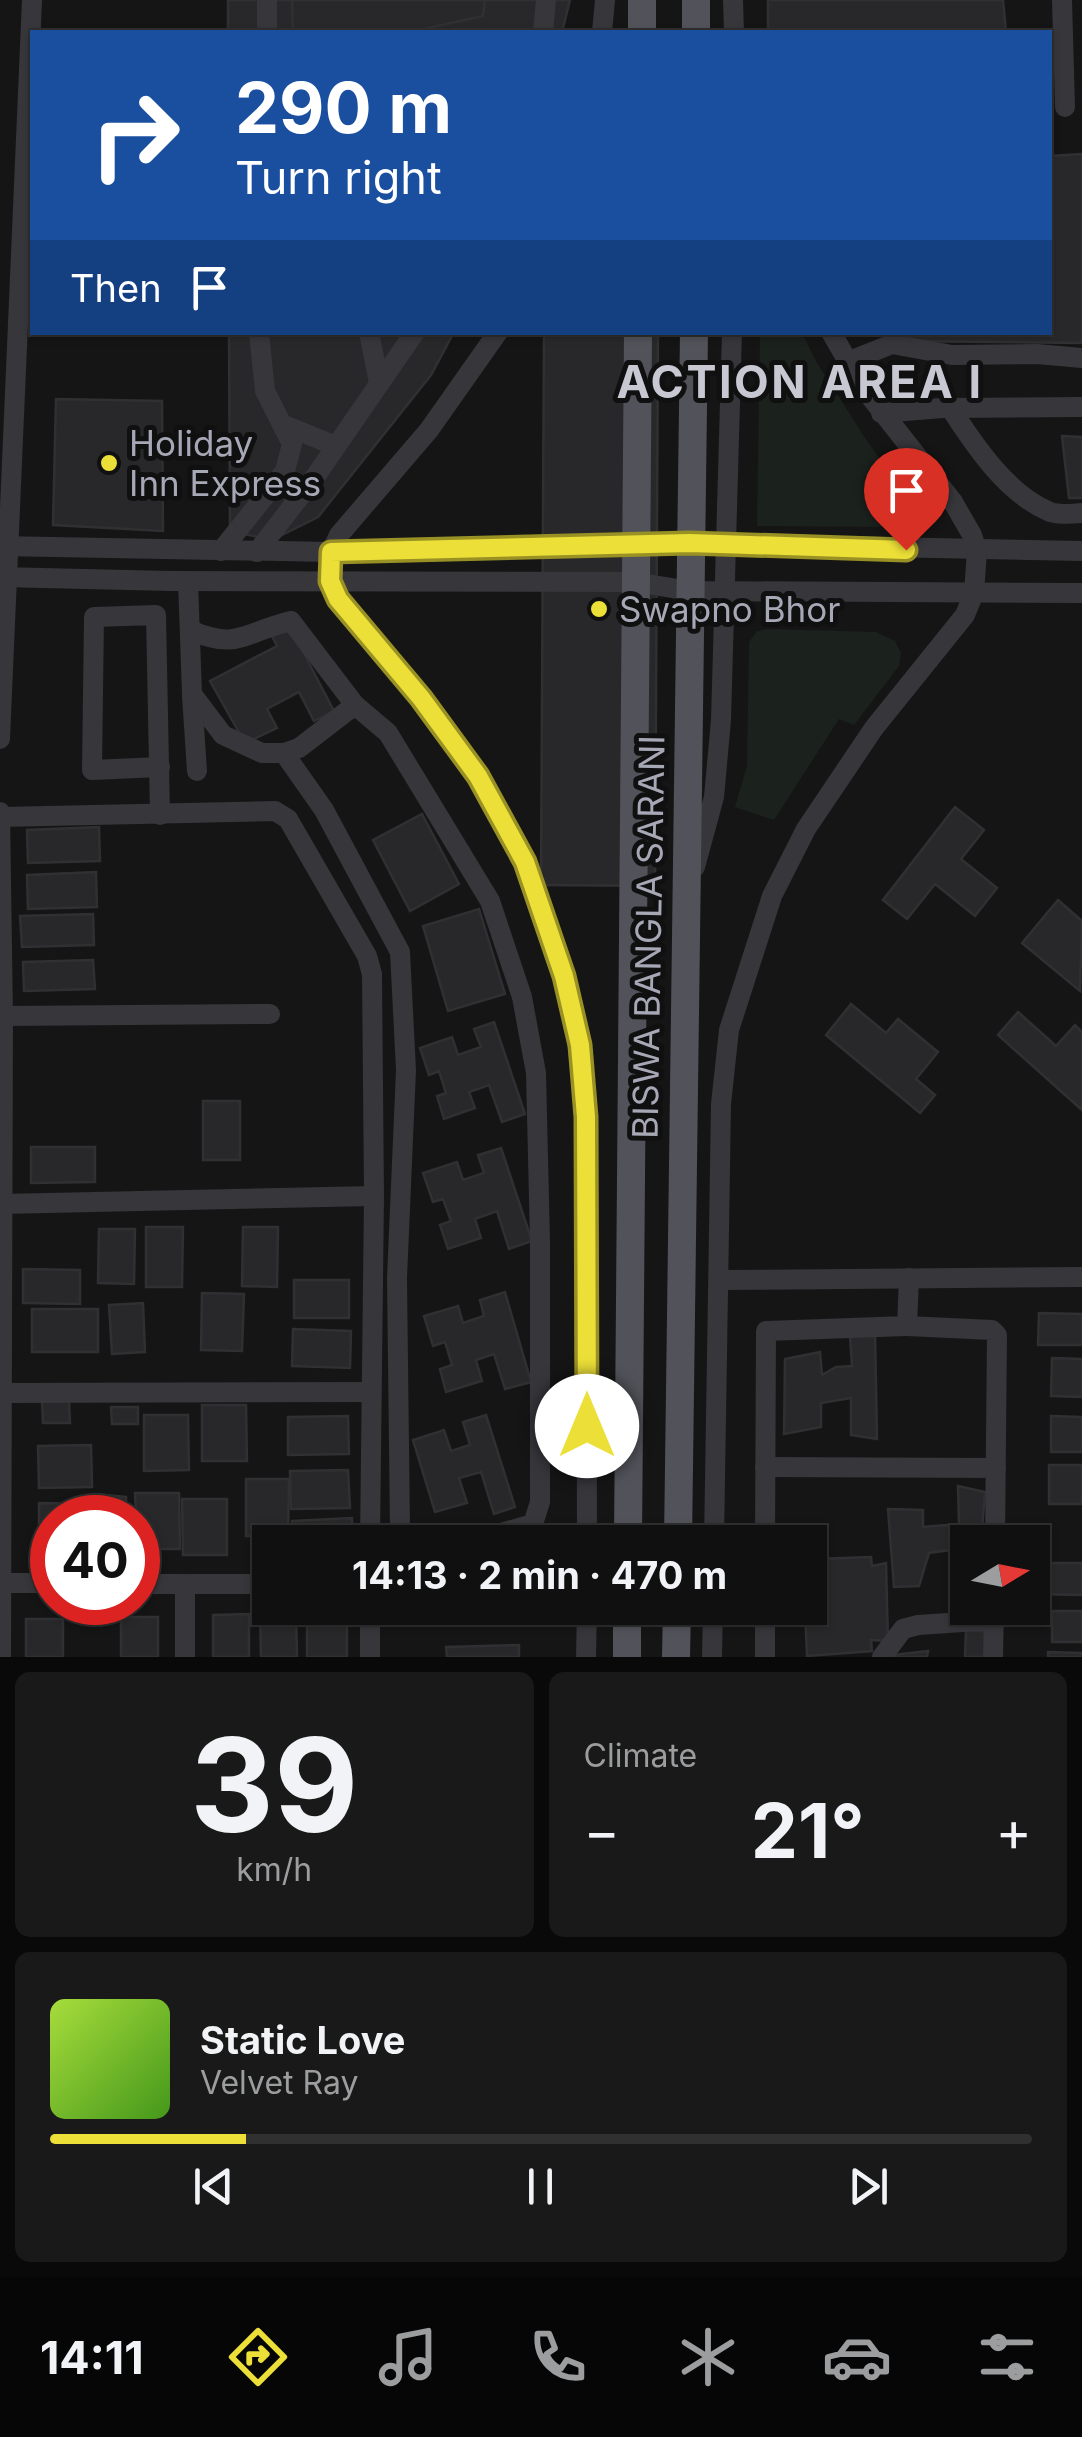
<!DOCTYPE html>
<meta charset="utf-8">
<style>
:root{--surface:#101010;--page:#191919;--text:#f1f3f6;--muted:#9c9d9f;--line:#303030;--accent:#ebdf38}
body{margin:0;font-family:Inter,sans-serif;background:var(--page);color:var(--text);height:100vh;display:flex;flex-direction:column;font-size:38px;white-space:nowrap}
*{box-sizing:border-box;margin:0}
p{font-size:32px;color:var(--muted)}
.icon{flex:none;width:55px;height:55px;fill:none;stroke:currentColor;stroke-width:2;stroke-linecap:round;stroke-linejoin:round}
.map{position:relative;height:1657px;overflow:hidden}
.sheet{display:flex;flex-direction:column;gap:15px;padding:15px;background:#090909;flex:1}
.sheet>*{flex:none}
.banner{position:absolute;left:30px;top:30px;width:1022px;height:305px;border-radius:0px;box-shadow:0 2px 8px #0004,0 0 0 2px var(--line);background:#1a4fa0;color:#fff;overflow:hidden}
.needle{width:65px;rotate:80deg}
.buttons{position:absolute;left:950px;top:1525px;display:grid;gap:20px}
.buttons a{display:grid;place-items:center;width:100px;height:100px;border-radius:0px;background:var(--surface);box-shadow:0 2px 8px #0004,0 0 0 2px var(--line);font-size:50px}
.speed{position:absolute;left:30px;top:1495px;display:flex;gap:20px;font-size:50px;font-weight:700;text-align:center}
.speed>*{display:grid;place-content:center;width:130px;height:130px;border-radius:50%;background:var(--surface);box-shadow:0 2px 8px #0004,0 0 0 2px var(--line);line-height:1}
.speed .limit{border:15px solid #d22;background:#fff;color:#111}
.pin{position:absolute;display:grid;place-items:center;width:85px;height:85px;color:#fff;margin:-102px -42px;border-radius:50% 50% 50% 0;rotate:-45deg;box-shadow:0 0 10px #0007}
.pin .icon{rotate:45deg}
.me{position:absolute;width:110px;margin:-55px;rotate:0deg;stroke-linejoin:round;filter:drop-shadow(0 0 8px #0008)}
.turn{display:flex;align-items:center;gap:35px;height:210px;padding:0 40px;font-size:45px}
.turn .icon{width:130px;height:130px;stroke-width:2.5}
.turn b{display:block;font-size:70px;line-height:85px}
.then{display:flex;align-items:center;height:95px;padding:0 40px;background:#0003;gap:20px;font-size:38px}
.big{font-size:75px;font-weight:700;line-height:1.1}
.sheet .card{flex:1;display:flex;flex-direction:column;justify-content:center;gap:15px;min-width:0;padding:0 35px;border-radius:15px;background:var(--page)}
.sheet .dial{align-items:center;gap:0}
.dial b{font-size:130px;line-height:1}
.song{display:flex;align-items:center;gap:30px}
.cover{width:120px;height:120px;border-radius:15px;background:linear-gradient(135deg,hsl(80 70% 55%),hsl(100 70% 35%))}
.played{height:10px;border-radius:5px;background:linear-gradient(90deg,var(--accent) 20%,var(--line) 20%)}
.keys{display:flex;justify-content:space-around;direction:ltr}
.heat{display:flex;justify-content:space-between;align-items:center;font-size:55px;direction:ltr}
.sheet .tiles{flex:1;display:grid;gap:15px;grid-template-columns:1fr 1fr}
.card:last-child{grid-column:span 2}
.trip{position:absolute;left:252px;top:1525px;width:575px;height:100px;border-radius:0px;background:var(--surface);box-shadow:0 2px 8px #0004,0 0 0 2px var(--line);font-weight:700;line-height:100px;text-align:center}
.dock{display:flex;height:160px;justify-content:space-around;align-items:center;background:#060606;color:var(--muted)}
.dock .icon{width:70px;height:70px}
.dock .selected{color:var(--accent)}
.dock b{font-size:45px;color:var(--text)}
.map>svg:first-child{display:block}
</style>
<div class="map">
<svg width="1082" height="1657" viewBox="0 0 1082 1657">
<rect width="100%" height="100%" fill="#151516"/>
<!-- green -->
<g fill="#1b211d">
<polygon points="760,333 802,333 817,363 869,444 902,487 905,506 897,521 883,527 757,526"/>
<polygon points="769,629 876,632 895,641 901,653 899,666 854,725 839,719 774,820 735,807 747,766 749,642 757,631"/>
</g>
<!-- building -->
<g fill="#28282a" stroke="#302f32" stroke-width="2.5">
<polygon points="228,0 570,0 562,32 228,32"/>
<polygon points="292,0 485,0 483,16 410,32 293,32"/>
<polygon points="768,0 1003,0 1006,32 768,32"/>
<polygon points="1082,154 1082,343 900,341 891,332 1050,332 1050,156"/>
<polygon points="229,332 454,332 431,375 318,517 272,540 230,531"/>
<polygon points="544,332 658,332 655,886 541,885"/>
<polygon points="56,399 162,401 163,531 53,525"/>
<polygon points="1062,436 1082,437 1082,498 1069,498"/>
<polygon points="289,625 334,711 314,721 299,692 267,709 277,728 245,743 210,681 277,646 271,634"/>
<polygon points="955,807 984,830 961,859 997,888 975,916 935,884 907,919 883,900"/>
<polygon points="422,814 459,884 410,911 373,840"/>
<polygon points="99,827 100,861 28,863 27,830"/>
<polygon points="96,872 97,907 28,909 27,875"/>
<polygon points="1058,900 1082,921 1080,991 1022,943"/>
<polygon points="479,909 505,994 448,1011 423,926"/>
<polygon points="93,914 94,945 22,947 20,916"/>
<polygon points="93,960 95,989 24,991 23,962"/>
<polygon points="851,1004 886,1033 898,1019 938,1052 916,1079 935,1095 920,1113 826,1035"/>
<polygon points="1018,1012 1056,1046 1075,1025 1082,1032 1082,1110 998,1035"/>
<polygon points="494,1022 525,1114 502,1122 489,1085 469,1092 475,1108 444,1119 437,1096 446,1093 439,1071 429,1075 420,1048 452,1037 458,1055 481,1047 474,1029"/>
<rect x="203" y="1101" width="37" height="59"/>
<polygon points="31,1147 95,1147 95,1182 31,1183"/>
<polygon points="501,1148 532,1241 509,1249 497,1211 475,1219 481,1238 448,1249 440,1225 451,1221 443,1199 433,1202 423,1173 457,1162 463,1180 484,1173 478,1155"/>
<polygon points="146,1227 183,1227 182,1287 146,1287"/>
<polygon points="243,1227 278,1227 277,1287 242,1286"/>
<polygon points="99,1229 135,1229 134,1284 98,1283"/>
<polygon points="23,1269 80,1270 80,1304 23,1303"/>
<rect x="294" y="1280" width="55" height="38"/>
<polygon points="505,1292 531,1382 505,1389 494,1354 476,1360 482,1381 446,1392 440,1369 452,1365 445,1342 433,1346 424,1316 458,1306 463,1323 484,1316 480,1300"/>
<polygon points="202,1293 244,1294 242,1351 201,1350"/>
<polygon points="143,1303 145,1352 112,1354 109,1305"/>
<rect x="32" y="1309" width="66" height="43"/>
<polygon points="1039,1313 1082,1314 1082,1345 1038,1345"/>
<polygon points="293,1329 351,1331 350,1368 292,1366"/>
<polygon points="875,1334 877,1439 851,1435 851,1398 821,1403 821,1427 784,1434 785,1359 820,1352 822,1375 836,1367 852,1366 850,1336"/>
<polygon points="1052,1358 1082,1359 1082,1397 1051,1396"/>
<polygon points="42,1401 69,1401 70,1423 43,1423"/>
<polygon points="202,1405 246,1405 247,1461 202,1461"/>
<polygon points="111,1407 138,1407 138,1424 112,1424"/>
<polygon points="144,1415 188,1415 189,1470 144,1471"/>
<polygon points="486,1415 515,1507 494,1514 481,1472 459,1478 467,1503 435,1512 413,1440 444,1430 451,1451 470,1445 463,1422"/>
<polygon points="348,1416 349,1454 288,1455 288,1417"/>
<polygon points="1051,1416 1082,1417 1082,1452 1051,1452"/>
<polygon points="91,1445 92,1487 39,1488 38,1446"/>
<rect x="1049" y="1465" width="33" height="39"/>
<polygon points="348,1470 350,1508 291,1509 290,1471"/>
<polygon points="246,1479 289,1479 288,1536 246,1536"/>
<polygon points="958,1486 985,1492 981,1542 968,1542 968,1591 953,1585 958,1549 929,1553 919,1586 894,1587 888,1509 923,1510 923,1527 959,1524"/>
<polygon points="135,1493 179,1493 180,1549 138,1549"/>
<polygon points="95,1494 126,1497 126,1518 95,1518"/>
<polygon points="182,1499 227,1499 227,1555 183,1555"/>
<polygon points="39,1503 91,1504 91,1518 52,1518 52,1537 39,1537"/>
<polygon points="352,1518 353,1542 294,1542 292,1521"/>
<polygon points="871,1557 872,1566 886,1563 888,1641 871,1640 872,1651 807,1656 805,1608 810,1608 810,1570 815,1559"/>
<polygon points="1034,1563 1082,1563 1082,1595 1034,1594"/>
<rect x="1052" y="1611" width="30" height="31"/>
<polygon points="296,1612 297,1657 261,1657 260,1613"/>
<polygon points="249,1614 249,1657 213,1657 213,1615"/>
<polygon points="347,1614 347,1657 307,1657 307,1615"/>
<rect x="121" y="1617" width="37" height="40"/>
<rect x="26" y="1619" width="37" height="38"/>
<polygon points="966,1630 990,1632 987,1657 965,1657"/>
<polygon points="519,1645 519,1657 447,1657 446,1647"/>
<polygon points="928,1651 927,1657 892,1657 892,1655"/>
<polygon points="1048,1652 1082,1653 1082,1657 1048,1657"/>
</g>
<g fill="none" stroke-linecap="round" stroke-linejoin="round">
<!-- minor -->
<g stroke="#36363b" stroke-width="20">
<polyline points="267,0 267,32"/>
<polyline points="733,0 734,32"/>
<polyline points="1062,0 1065,107"/>
<polyline points="543,32 546,0"/>
<polyline points="602,32 605,0"/>
<polyline points="369,332 379,383"/>
<polyline points="498,332 429,430 339,535 331,552 329,581 338,599 450,734 502,816 525,862 546,919 573,1010 586,1117 587,1542"/>
<polyline points="847,362 892,344 952,355 1037,354 1082,358"/>
<path d="M951,409c24,37 56,85 99,103 10,3 22,2 32,1"/>
<polyline points="881,413 942,408 1082,407"/>
<polyline points="284,425 336,446"/>
<polyline points="0,546 331,552 691,543 1082,551"/>
<polyline points="221,551 285,471 292,444 265,391 259,332"/>
<polyline points="257,552 315,477 415,332"/>
<polyline points="0,577 170,581 635,582 690,591 1082,593"/>
<polyline points="188,581 192,694 223,735 262,753 284,753 324,810 400,952 406,1070 397,1278 400,1530 411,1542"/>
<path d="M190,630c47,21 55,2 101,-9l64,84 -56,43 -15,5"/>
<polyline points="192,696 197,771"/>
<polyline points="355,705 388,733 490,901 522,997 536,1073 540,1242 540,1502 533,1524 469,1542"/>
<polyline points="0,739 32,0"/>
<polyline points="160,767 92,770 94,617 156,615 160,815"/>
<polyline points="0,812 3,1016 1,1657"/>
<polyline points="0,817 275,811 288,819 367,956 372,974 374,1196 370,1542"/>
<polyline points="695,867 714,797 721,720 732,332"/>
<polyline points="3,1016 270,1014"/>
<polyline points="1,1204 374,1196"/>
<polyline points="719,1280 1082,1277"/>
<polyline points="907,1326 992,1330 997,1335 995,1542"/>
<polyline points="2,1393 371,1392"/>
<polyline points="765,1467 996,1468"/>
<polyline points="714,1542 721,1104 729,1030 772,896 806,829 874,728 965,615 974,593 977,551 972,535 953,502 862,386 831,332"/>
<polyline points="765,1542 766,1331 907,1326 909,1278"/>
<polyline points="0,1583 52,1583"/>
<polyline points="138,1584 270,1584"/>
<polyline points="370,1608 370,1657"/>
<polyline points="185,1657 185,1585"/>
<polyline points="586,1657 587,1608"/>
<polyline points="712,1657 713,1608"/>
<polyline points="765,1657 765,1608"/>
<polyline points="882,1657 903,1629 918,1625 993,1620"/>
<polyline points="993,1657 994,1609"/>
</g>
<!-- major -->
<g stroke="#52525a" stroke-width="28">
<polyline points="696,0 696,32"/>
<polyline points="642,32 642,0"/>
<polyline points="628,1542 638,332"/>
<polyline points="678,1542 694,332"/>
<polyline points="627,1657 627,1608"/>
<polyline points="676,1657 677,1608"/>
</g>
</g>
<g fill="none" stroke-linecap="round" stroke-linejoin="round">
<defs>
<polyline id="route" points="587,1426 586,1117 580,1045 564,976 525,862 478,776 421,698 338,599 330,581 331,552 690,543 906,550"/>
</defs>
<!-- route casing -->
<use href="#route" stroke="#999124" stroke-width="25"/>
<!-- route -->
<use href="#route" stroke="#ebdf38" stroke-width="18"/>
</g>
<!-- markers -->
<g fill="#ebdf38" stroke="#101011" stroke-width="4">
<circle cx="109" cy="463" r="10"/>
<circle cx="599" cy="609" r="10"/>
</g>
<g text-anchor="middle" dominant-baseline="central" stroke-width="10" stroke-linejoin="round" paint-order="stroke">
<!-- poi labels -->
<g font-size="35" fill="#a7a8b6" stroke="#101011" text-anchor="start">
<text x="129" y="443">Holiday<tspan x="129" dy="40">Inn Express</tspan></text>
<text x="619" y="609">Swapno Bhor</text>
</g>
<!-- street labels -->
<g font-size="35" fill="#a7a8b6" stroke="#101011">
<text transform="translate(648 937) rotate(-89)">BISWA BANGLA SARANI</text>
</g>
<!-- district labels -->
<g font-size="45" font-weight="bold" letter-spacing="2.5" fill="#c8c8d2" stroke="#101011">
<text x="800" y="381">ACTION AREA I</text>
</g>
</g>
</svg>
<div class="buttons">
<a><svg class="needle" viewBox="-14 -14 28 28"><path d="M0-13l5 13h-10z" fill="#e53935"/><path d="M0 13l5-13h-10z" fill="#9c9d9f"/></svg></a>
</div>
<div class="speed"><div class="limit">40</div></div>
<div class="pin" style="left:906px;top:550px;background:#d93025"><svg class="icon" aria-label="arrive" viewBox="0 0 24 24"><path d="M6 21V4h12l-3 4 3 4H6"/></svg></div>
<svg class="me" style="left:587px;top:1426px" viewBox="-20 -20 40 40"><circle r="19" fill="#fff"/><path d="M0-13L10 11 0 6-10 11z" fill="#ebdf38"/></svg>
<div class="trip">14:13 · 2 min · 470 m</div>
<div class="banner">
<div class="turn"><svg class="icon" aria-label="right" viewBox="0 0 24 24"><path d="M7 20v-9h11M14 6l5 5-5 5"/></svg><div><b>290 m</b>Turn right</div></div>
<div class="then">Then<svg class="icon" aria-label="arrive" viewBox="0 0 24 24"><path d="M6 21V4h12l-3 4 3 4H6"/></svg></div>
</div>
</div>
<section class="sheet">
<div class="tiles">
<div class="card dial"><b>39</b><p>km/h</p></div>
<div class="card"><p>Climate</p>
<div class="heat"><a>−</a><b class="big">21°</b><a>+</a></div>
</div>
<div class="card">
<div class="song"><i class="cover"></i><div><b>Static Love</b><p>Velvet Ray</p></div></div>
<div class="played"></div>
<div class="keys"><svg class="icon" aria-label="previous" viewBox="0 0 24 24"><path d="M18 5L8 12l10 7zM5 5v14"/></svg><svg class="icon" aria-label="pause" viewBox="0 0 24 24"><path d="M8 5v14M16 5v14"/></svg><svg class="icon" aria-label="next" viewBox="0 0 24 24"><path d="M6 5l10 7-10 7zM19 5v14"/></svg></div>
</div>
</div>
</section>
<nav class="dock">
<b>14:11</b>
<svg class="icon selected" aria-label="directions" viewBox="0 0 24 24"><path d="M12 3l9 9-9 9-9-9zM9 14v-3h6M13 9l2 2-2 2"/></svg>
<svg class="icon" aria-label="music" viewBox="0 0 24 24"><path d="M9 18V5l10-2v13"/><circle cx="6" cy="18" r="3"/><circle cx="16" cy="16" r="3"/></svg>
<svg class="icon" aria-label="phone" viewBox="0 0 24 24"><path d="M5 4h4l2 5-3 2q2 4 5 5l2-3 5 2v4C11 20 4 13 5 4z"/></svg>
<svg class="icon" aria-label="climate" viewBox="0 0 24 24"><path d="M12 3v18M4 7l16 10M4 17L20 7"/></svg>
<svg class="icon" aria-label="car" viewBox="0 0 24 24"><path d="M5 17H2v-5l4-1 3-4h7l3 4 3 1v5h-3M9 17h6M6 11h13"/><circle cx="7" cy="17" r="2"/><circle cx="17" cy="17" r="2"/></svg>
<svg class="icon" aria-label="filters" viewBox="0 0 24 24"><path d="M4 7h16M4 17h16"/><circle cx="9" cy="7" r="2"/><circle cx="15" cy="17" r="2"/></svg>
</nav>
